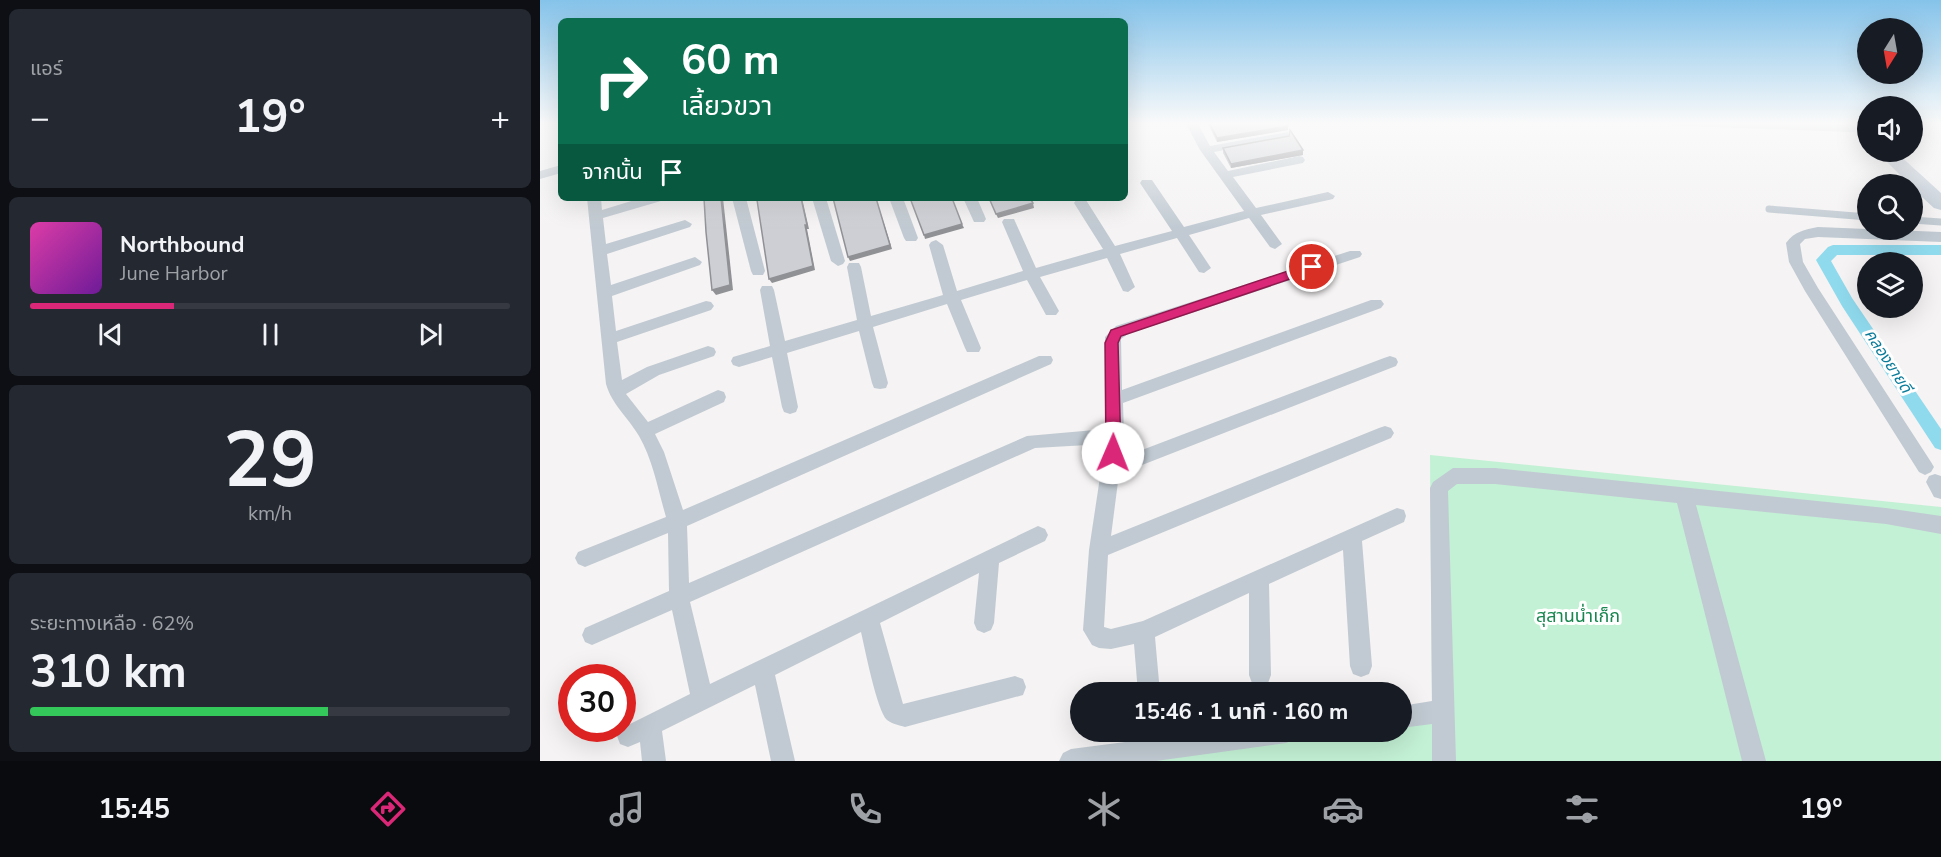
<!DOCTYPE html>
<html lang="th">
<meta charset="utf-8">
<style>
:root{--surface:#171b24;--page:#242831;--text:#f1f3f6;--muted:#9ea1a6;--line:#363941;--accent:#db2777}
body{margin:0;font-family:"Nunito Sans","Noto Sans Thai",sans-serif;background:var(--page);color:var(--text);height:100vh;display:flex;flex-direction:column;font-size:22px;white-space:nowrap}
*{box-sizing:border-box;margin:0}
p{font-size:20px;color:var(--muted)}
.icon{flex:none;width:33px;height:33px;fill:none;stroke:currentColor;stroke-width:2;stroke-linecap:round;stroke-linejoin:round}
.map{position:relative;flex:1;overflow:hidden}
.sheet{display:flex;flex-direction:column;gap:9px;padding:9px;background:#0d0f14;width:540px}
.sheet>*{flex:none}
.top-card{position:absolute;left:18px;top:18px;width:570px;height:183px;border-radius:9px;box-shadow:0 6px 24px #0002;background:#0b6e4f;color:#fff;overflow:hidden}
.needle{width:39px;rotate:191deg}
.controls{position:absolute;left:1317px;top:18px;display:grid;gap:12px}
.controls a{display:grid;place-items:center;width:66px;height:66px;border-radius:50%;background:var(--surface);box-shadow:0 6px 24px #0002;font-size:30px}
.speed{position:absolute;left:18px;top:664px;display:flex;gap:12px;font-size:30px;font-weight:700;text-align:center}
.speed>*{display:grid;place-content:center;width:78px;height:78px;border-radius:50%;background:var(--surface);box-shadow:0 6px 24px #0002;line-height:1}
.speed .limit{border:9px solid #d22;background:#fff;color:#111}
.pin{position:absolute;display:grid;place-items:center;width:51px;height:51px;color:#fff;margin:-26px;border:3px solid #fff;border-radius:50%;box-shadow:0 2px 6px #0007}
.me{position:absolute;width:66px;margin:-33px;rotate:1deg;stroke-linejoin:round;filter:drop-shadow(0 0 4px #0008)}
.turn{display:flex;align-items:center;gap:21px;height:126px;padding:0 24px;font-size:27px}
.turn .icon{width:78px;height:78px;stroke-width:2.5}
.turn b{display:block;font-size:42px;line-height:51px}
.then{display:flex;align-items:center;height:57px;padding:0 24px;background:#0003;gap:12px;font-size:22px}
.big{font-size:45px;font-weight:700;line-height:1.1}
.sheet .widget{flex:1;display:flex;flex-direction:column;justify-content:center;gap:9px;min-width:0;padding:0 21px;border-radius:9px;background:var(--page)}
.sheet .dial{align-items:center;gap:0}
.dial b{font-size:78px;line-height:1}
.song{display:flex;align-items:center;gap:18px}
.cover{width:72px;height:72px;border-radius:9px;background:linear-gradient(135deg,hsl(320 70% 55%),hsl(280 70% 35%))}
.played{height:6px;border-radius:3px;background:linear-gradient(90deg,var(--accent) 30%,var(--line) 30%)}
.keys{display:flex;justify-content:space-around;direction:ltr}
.heat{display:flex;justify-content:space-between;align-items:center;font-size:33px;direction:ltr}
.charge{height:9px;border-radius:4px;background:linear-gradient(90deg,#34c759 62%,var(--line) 0)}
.trip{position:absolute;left:530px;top:682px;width:342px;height:60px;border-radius:30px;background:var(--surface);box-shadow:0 6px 24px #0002;font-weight:700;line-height:60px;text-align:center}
.tabs{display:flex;height:96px;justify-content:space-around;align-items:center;background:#090b0e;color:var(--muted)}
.tabs .icon{width:42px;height:42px}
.tabs .active{color:var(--accent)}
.tabs b{font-size:27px;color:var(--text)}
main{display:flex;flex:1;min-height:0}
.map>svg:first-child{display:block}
</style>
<main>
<section class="sheet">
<div class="widget"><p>แอร์</p>
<div class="heat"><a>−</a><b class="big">19°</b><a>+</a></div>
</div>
<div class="widget">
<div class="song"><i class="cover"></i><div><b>Northbound</b><p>June Harbor</p></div></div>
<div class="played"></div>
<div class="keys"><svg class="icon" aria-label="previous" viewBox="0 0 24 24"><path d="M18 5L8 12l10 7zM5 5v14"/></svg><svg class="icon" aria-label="pause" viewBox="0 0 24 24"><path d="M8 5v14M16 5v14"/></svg><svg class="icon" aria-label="next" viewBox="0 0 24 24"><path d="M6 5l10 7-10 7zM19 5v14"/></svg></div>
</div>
<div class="widget dial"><b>29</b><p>km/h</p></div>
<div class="widget"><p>ระยะทางเหลือ · 62%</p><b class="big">310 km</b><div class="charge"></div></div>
</section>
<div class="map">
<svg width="1401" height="761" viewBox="0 0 1401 761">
<rect width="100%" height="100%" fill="#f5f3f3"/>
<!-- green -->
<polygon fill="#c3f1d5" points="890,455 1401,507 1401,761 542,761 776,732 861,732 861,722 892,718"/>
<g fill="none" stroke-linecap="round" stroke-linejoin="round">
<!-- canal -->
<polygon fill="#90daee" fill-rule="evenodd" points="1293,245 1401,245 1401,255 1297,255 1291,261 1312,298 1401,429 1401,450 1395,448 1302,306 1276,260 1288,247"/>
<!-- lane -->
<g stroke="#c1cad2" stroke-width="7">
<polyline points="1134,122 1322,129"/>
<polyline points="1229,209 1328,217"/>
<polyline points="1372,220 1401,222"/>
</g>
<!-- street -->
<g fill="#c1cad2" fill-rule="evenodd">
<polygon points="645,122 657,122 670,146 748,132 748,138 674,152 688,171 759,156 763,157 765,160 763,163 693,177 716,208 788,192 795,196 793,199 721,215 742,244 735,249 730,247 709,218 649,235 671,268 664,273 659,272 637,238 580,254 595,287 588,292 583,291 567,258 500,277 519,311 516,315 506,315 487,280 421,300 441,348 439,352 427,352 425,348 407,304 333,327 348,383 346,388 340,389 334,388 332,383 319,331 247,353 258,407 256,412 250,414 244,412 242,407 232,357 199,367 193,365 191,361 193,357 230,346 220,290 222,286 232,286 234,290 245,341 317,320 307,267 309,263 319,263 321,267 331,316 403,295 389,245 391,242 396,240 403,245 417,291 483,271 462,222 464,219 474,219 496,268 563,249 534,203 536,200 546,200 575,246 632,231 600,183 602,180 612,180 644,227 704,211 660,150"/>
<polygon points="21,165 21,173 0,179 0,171"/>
<path d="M47,198h14l1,12 39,-12h22l-2,3 -58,17 3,26 79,-24 7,4 -2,3 -83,27 4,31 84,-28 7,5 -2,3 -88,31 4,35 90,-30 5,1 3,4 -3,4 -94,32 5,38 25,-13 61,-21 6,2 2,4 -2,4 -55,19 -33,19 22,28 70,-32 6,2 2,5 -2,5 -69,32 9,18 19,58 356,-154h12l2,4 -2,4 -364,162 2,57 338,-147 79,-7 -1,-92 11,-11 234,-75h10l2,3 -2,3 -232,77 -7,5 1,51 249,-90h10l3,4 -3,4 -258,95 1,33 -3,22 263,-100 6,-2 6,2 2,4 -2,4 -277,108 -8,62 268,-108 6,-2 6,2 3,5 -3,5 -283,117 -4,72 7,2 32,-8 254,-113 7,2 2,6 -2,6 -42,19 10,125 -3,8 -8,3 -8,-3 -3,-8 -7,-116 -74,34 2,91 -3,8 -8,3 -8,-3 -3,-8v-82l-94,44 5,56h-22l-4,-49 -23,5 -12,-1 -7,-3 -9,-15 6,-80 16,-106 -70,4 -345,154 20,82 328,-158 7,3 3,6 -3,6 -46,22 -5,60 -3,7 -7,3 -7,-3 -3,-7 5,-50 -99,50 23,81 112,-28 8,3 3,8 -3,8 -118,32c-6,-2 -13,-3 -18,-7 -10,-9 -22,-71 -26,-88l-86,43 20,86h-24l-16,-76 -93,46 4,30h-24l-2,-19 -12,5 -8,-3 -3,-8 3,-7 70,-35 -18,-84 -80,35 -7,-3 -3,-7 3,-7 84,-37 -1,-58 -83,34 -7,-3 -3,-6 3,-6 88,-35c-8,-27 -13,-57 -27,-81 -11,-19 -27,-31 -33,-52z"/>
<polygon points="192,198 206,198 225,271 223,275 213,275 211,271"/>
<polygon points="272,198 286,198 305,261 303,264 298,266 291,261"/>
<polygon points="349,198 363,198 378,238 376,241 366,241 364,238"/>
<polygon points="423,198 437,198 446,219 444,222 434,222"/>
<path d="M1278,227l123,5v10l-123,-5 -13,2 -5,5 3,18 15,26 113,174 3,5 -3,5 -6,3 -6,-3 -114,-181 -16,-29 -3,-19c9,-12 18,-13 32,-16z"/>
<polygon points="913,468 955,468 1346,508 1401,516 1401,534 1346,524 1156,505 1226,761 1202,761 1137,503 955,484 917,484 908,491 916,761 892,761 892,724 861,728 861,706 892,701 890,488 893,482"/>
<polygon points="1395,474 1401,476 1401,499 1394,497 1386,482 1389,476"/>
<polygon points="662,732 757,732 754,740 746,743 616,761 519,761 523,753 531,749"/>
</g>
<!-- secondary -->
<g fill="#c1cbd6" fill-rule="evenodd">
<polygon points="1305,122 1324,122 1328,124 1328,139 1322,138"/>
<polygon points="1337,152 1356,152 1401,193 1401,210 1394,208 1372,188 1372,184 1369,184"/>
</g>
</g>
<!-- wall -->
<g fill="#b0b2b7">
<polygon points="667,122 746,122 748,130 677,142"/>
<polygon points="683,148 763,155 691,168 683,153"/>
</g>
<!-- shaded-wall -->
<g fill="#909195">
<polygon points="748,126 748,130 677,142 677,138"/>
<polygon points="763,150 763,155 691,168 691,164"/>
<polygon points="181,198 183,198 193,290 176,295 172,290"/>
<polygon points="261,198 262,198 269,229 267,229 275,270 232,283 229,279"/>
<polygon points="336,198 352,249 310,261 308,257"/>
<polygon points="493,203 494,208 458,218 456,214"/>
<polygon points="422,224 424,228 385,239 384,235"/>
</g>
<!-- building -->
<g fill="#cdcfd5" stroke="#909195" stroke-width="1.5">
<polygon points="669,122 746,122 748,126 677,138"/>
<polygon points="750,130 763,150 691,164 683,148 749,136"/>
<polygon points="164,198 181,198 190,285 172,290 166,232"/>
<polygon points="219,198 261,198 267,225 265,225 273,266 229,279 217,200 219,199"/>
<polygon points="293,198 336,198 350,245 308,257"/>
<polygon points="370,198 412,198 422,224 384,235"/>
<polygon points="449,198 490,198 493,203 456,214"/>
</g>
<!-- sky -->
<linearGradient id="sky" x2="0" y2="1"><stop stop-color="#85c3ea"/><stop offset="0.54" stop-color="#fafafa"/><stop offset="1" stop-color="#fafafa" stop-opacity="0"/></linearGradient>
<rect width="1401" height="228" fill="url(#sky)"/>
<!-- route -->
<polygon fill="#db2777" stroke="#8e194d" stroke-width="1.5" points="772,263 777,265 777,270 581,336 578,343 581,453 578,457 568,457 566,453 565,343 571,330"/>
<g text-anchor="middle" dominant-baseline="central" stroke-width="6" stroke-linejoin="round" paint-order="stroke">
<!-- water labels -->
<g font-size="16" font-style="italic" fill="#0c7c9b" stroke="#fff">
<text transform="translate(1348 361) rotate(57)">คลองยายดี</text>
</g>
<!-- near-park labels -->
<g font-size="18" fill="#17864f" stroke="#fff">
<text x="1038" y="616">สุสานน่ำเก็ก</text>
</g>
</g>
</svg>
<div class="controls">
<a><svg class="needle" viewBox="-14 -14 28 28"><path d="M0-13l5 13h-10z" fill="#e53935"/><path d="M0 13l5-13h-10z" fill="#9ea1a6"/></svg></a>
<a><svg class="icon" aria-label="sound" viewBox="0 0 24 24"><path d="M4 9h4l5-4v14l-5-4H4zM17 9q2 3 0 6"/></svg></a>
<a><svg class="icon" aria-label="search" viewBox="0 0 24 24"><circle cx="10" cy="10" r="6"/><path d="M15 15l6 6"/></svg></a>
<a><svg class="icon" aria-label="layers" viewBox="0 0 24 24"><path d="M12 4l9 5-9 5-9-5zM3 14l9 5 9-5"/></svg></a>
</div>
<div class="speed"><div class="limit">30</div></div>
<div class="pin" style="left:772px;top:267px;background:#d93025"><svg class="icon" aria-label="arrive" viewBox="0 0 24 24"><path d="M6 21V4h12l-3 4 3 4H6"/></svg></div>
<svg class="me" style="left:573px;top:453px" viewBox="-20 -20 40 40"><circle r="19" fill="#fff"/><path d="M0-13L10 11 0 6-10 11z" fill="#db2777"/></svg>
<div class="trip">15:46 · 1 นาที · 160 m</div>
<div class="top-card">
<div class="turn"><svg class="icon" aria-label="right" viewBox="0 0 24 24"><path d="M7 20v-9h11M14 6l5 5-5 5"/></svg><div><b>60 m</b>เลี้ยวขวา</div></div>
<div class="then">จากนั้น<svg class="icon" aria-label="arrive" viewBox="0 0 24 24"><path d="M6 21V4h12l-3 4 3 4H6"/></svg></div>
</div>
</div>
</main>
<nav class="tabs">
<b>15:45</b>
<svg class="icon active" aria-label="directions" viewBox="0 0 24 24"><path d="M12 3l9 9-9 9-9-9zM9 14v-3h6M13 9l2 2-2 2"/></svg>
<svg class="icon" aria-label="music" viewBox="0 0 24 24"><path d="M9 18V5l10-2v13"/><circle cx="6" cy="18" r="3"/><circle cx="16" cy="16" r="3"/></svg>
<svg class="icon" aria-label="phone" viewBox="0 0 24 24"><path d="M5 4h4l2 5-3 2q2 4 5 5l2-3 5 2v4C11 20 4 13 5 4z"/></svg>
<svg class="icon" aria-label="climate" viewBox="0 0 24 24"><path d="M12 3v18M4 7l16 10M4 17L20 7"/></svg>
<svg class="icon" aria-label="car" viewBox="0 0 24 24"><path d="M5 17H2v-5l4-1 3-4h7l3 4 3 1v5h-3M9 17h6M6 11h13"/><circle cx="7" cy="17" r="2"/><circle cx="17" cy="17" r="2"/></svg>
<svg class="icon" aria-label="filters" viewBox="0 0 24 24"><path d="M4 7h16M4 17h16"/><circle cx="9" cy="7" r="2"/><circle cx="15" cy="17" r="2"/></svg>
<b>19°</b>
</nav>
